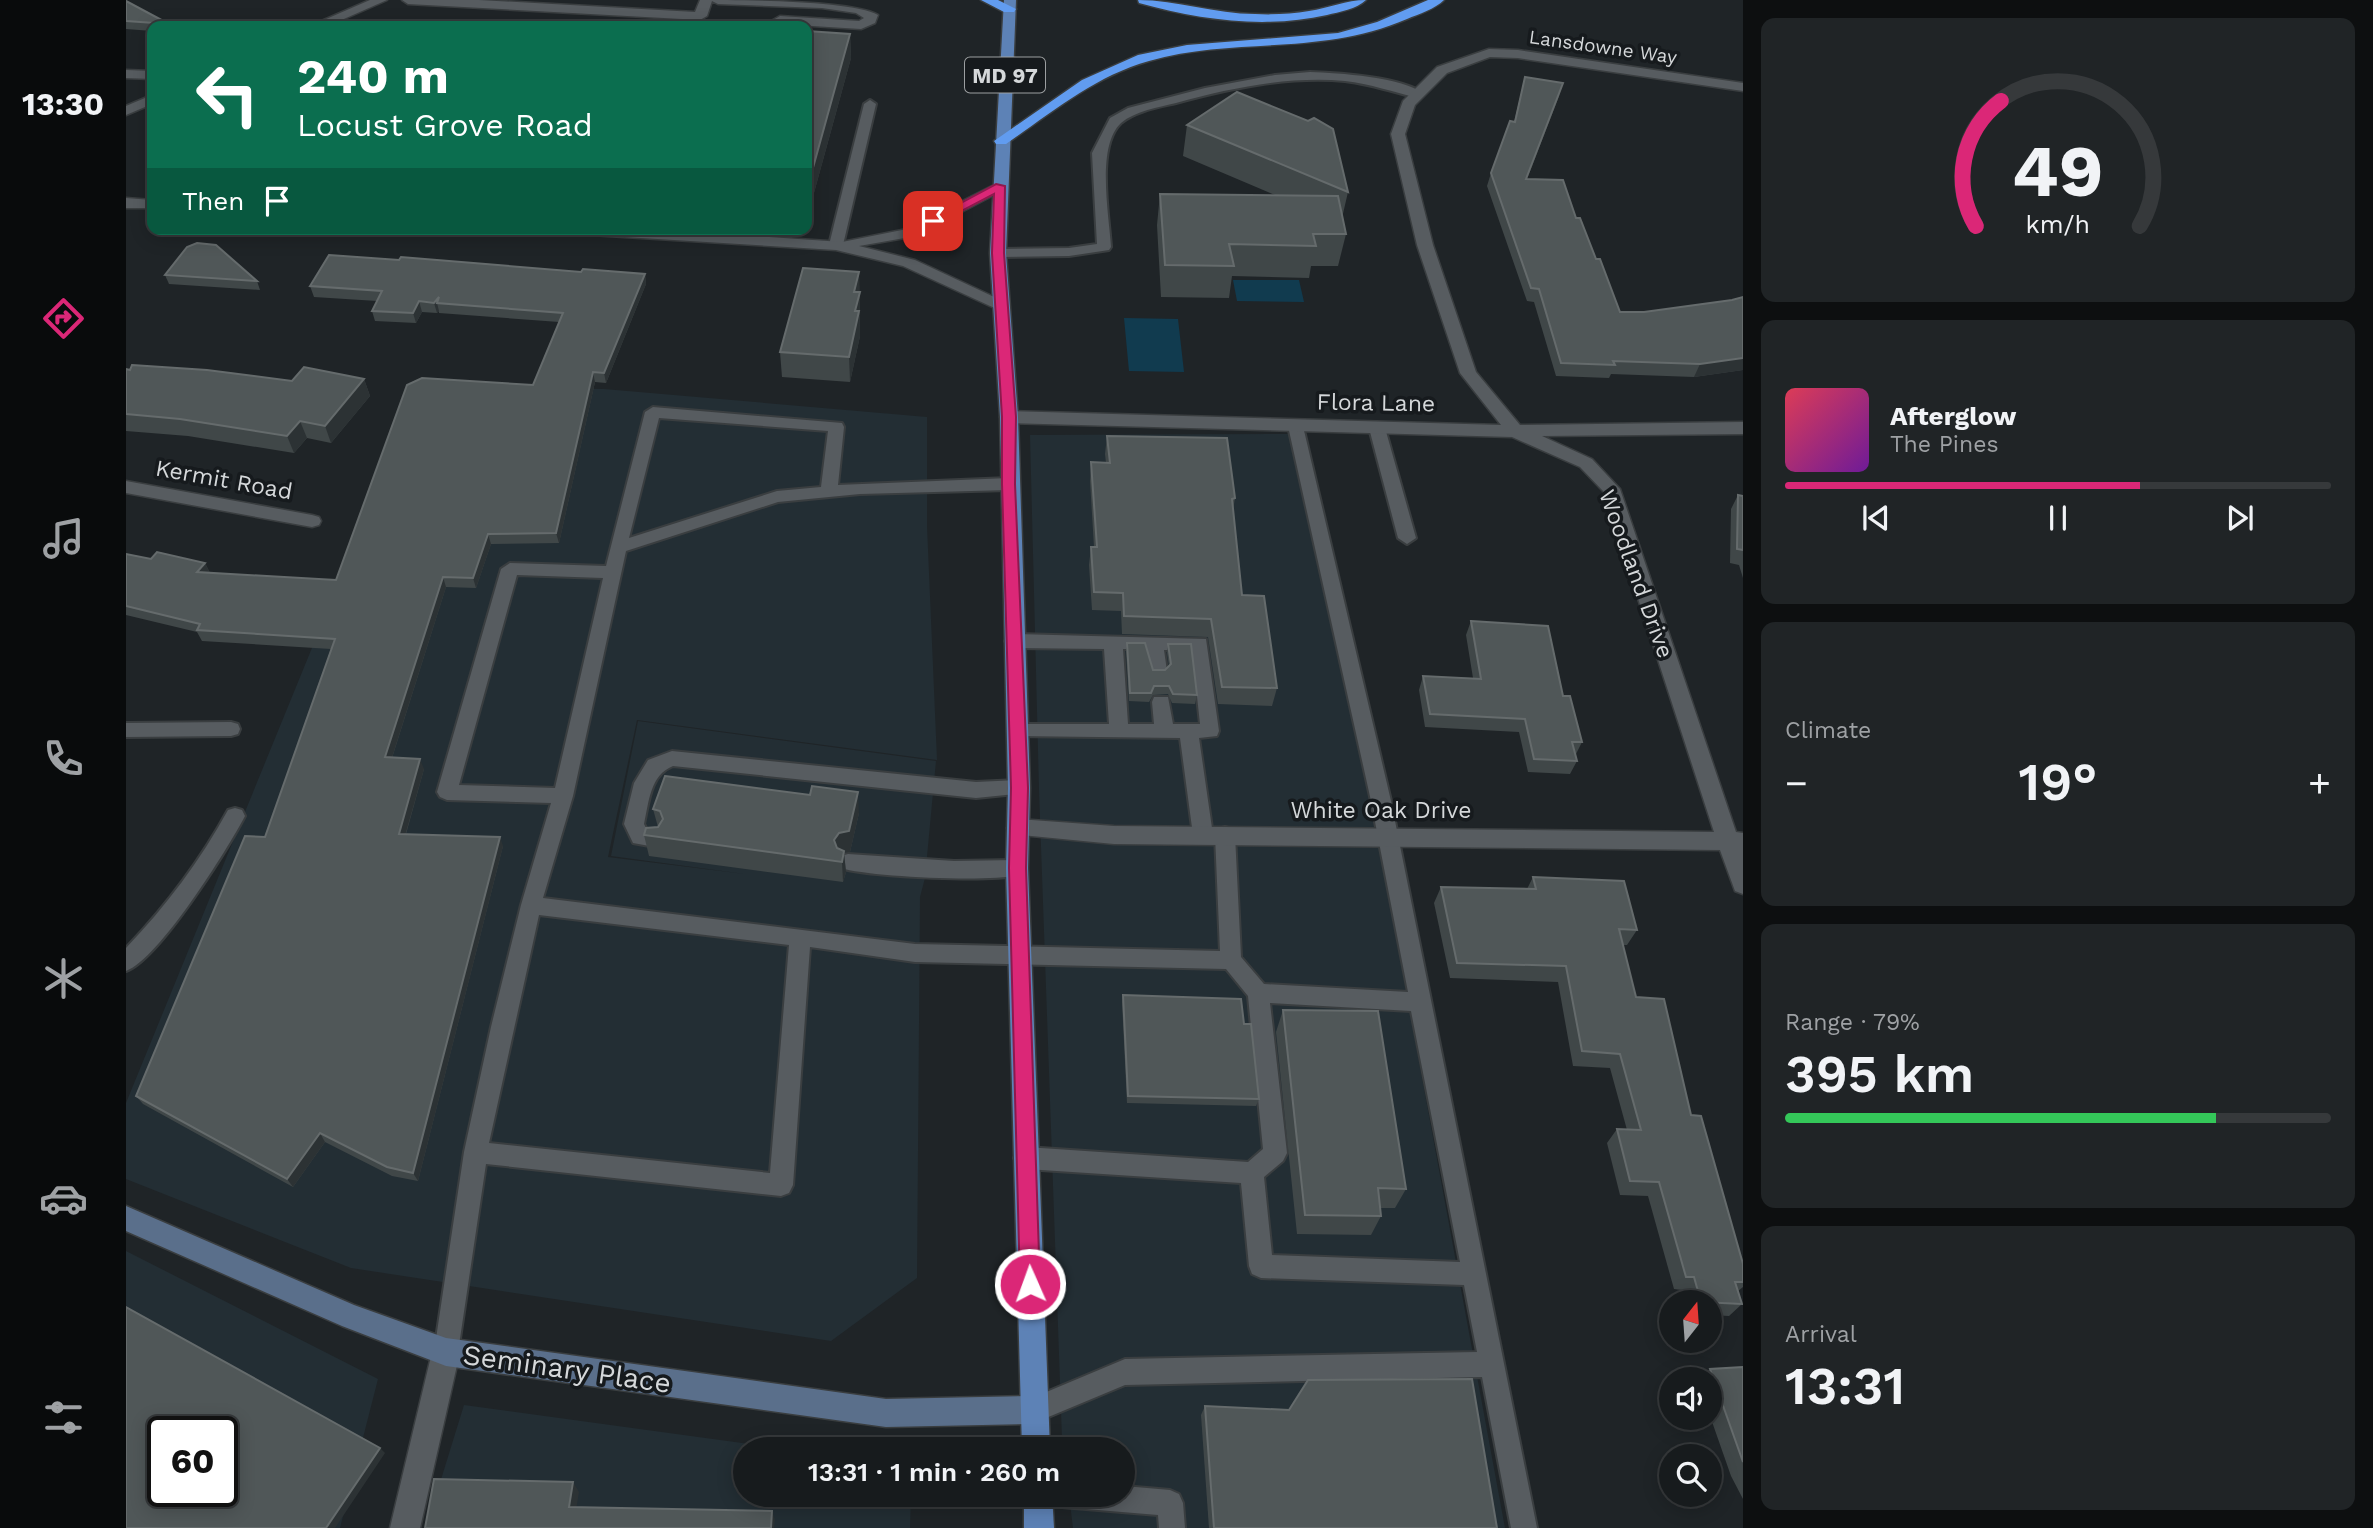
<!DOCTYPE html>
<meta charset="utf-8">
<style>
:root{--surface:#171b1d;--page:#202426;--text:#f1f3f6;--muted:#9ea1a4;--line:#36393b;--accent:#db2777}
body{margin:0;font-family:"Work Sans",sans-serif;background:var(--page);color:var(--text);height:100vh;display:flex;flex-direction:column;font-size:26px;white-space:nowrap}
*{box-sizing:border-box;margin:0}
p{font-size:23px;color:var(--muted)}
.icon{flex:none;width:38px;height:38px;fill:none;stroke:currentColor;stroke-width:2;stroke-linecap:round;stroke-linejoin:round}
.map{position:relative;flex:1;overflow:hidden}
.drawer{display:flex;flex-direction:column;gap:18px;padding:18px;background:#0d0f10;width:630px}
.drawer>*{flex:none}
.hud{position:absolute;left:21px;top:21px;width:665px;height:214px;border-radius:14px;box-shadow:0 4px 18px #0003,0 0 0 2px var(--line);background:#0b6e4f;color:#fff;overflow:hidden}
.needle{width:46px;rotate:17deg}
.fabs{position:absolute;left:1533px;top:1290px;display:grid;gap:14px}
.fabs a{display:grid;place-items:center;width:63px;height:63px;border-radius:50%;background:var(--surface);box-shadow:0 4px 18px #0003,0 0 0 2px var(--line);font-size:35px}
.speed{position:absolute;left:21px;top:1416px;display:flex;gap:14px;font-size:35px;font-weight:700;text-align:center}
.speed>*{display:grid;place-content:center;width:91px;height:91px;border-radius:50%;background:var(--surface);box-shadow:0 4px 18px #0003,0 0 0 2px var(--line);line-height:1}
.speed .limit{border:4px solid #111;border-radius:10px;background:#fff;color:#111}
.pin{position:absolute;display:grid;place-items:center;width:60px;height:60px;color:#fff;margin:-30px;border-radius:14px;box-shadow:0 4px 10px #0006}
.me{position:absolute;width:77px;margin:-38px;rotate:358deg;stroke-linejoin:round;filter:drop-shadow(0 0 5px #0008)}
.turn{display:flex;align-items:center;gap:24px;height:147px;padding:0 35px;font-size:32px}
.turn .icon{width:91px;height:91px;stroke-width:2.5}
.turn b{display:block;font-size:49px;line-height:60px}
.then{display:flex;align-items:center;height:66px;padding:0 35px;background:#0003;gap:14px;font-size:26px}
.big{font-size:52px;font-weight:600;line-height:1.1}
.drawer .card{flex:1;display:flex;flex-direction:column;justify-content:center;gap:10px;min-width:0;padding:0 24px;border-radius:14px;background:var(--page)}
.drawer .dial{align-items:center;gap:0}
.dial svg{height:182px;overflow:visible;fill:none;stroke:var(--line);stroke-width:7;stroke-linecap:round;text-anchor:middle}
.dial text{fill:var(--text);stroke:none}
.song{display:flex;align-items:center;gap:21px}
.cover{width:84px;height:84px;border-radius:10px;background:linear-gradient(135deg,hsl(350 70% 55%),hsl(280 70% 35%))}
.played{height:7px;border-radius:4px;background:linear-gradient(90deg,var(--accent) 65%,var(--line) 65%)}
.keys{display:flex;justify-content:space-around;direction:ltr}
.heat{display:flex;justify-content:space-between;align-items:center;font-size:38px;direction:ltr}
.charge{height:10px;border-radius:5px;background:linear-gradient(90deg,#34c759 79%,var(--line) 0)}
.trip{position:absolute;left:607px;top:1437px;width:402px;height:70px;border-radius:35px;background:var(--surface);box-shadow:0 4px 18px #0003,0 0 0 2px var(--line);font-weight:600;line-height:70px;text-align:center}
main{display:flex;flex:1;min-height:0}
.tab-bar{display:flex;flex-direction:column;width:126px;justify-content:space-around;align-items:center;background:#090b0c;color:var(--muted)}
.tab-bar .icon{width:49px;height:49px}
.tab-bar .current{color:var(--accent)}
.tab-bar b{font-size:32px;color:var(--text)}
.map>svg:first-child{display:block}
</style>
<main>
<nav class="tab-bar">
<b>13:30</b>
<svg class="icon current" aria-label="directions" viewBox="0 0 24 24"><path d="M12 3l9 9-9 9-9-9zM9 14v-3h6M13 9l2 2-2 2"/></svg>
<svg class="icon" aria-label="music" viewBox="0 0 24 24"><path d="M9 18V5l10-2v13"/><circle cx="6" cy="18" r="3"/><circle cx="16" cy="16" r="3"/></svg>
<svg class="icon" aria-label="phone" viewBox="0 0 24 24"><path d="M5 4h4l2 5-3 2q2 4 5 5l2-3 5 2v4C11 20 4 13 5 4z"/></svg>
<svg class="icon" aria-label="climate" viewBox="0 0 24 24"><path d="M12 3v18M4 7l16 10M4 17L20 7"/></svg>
<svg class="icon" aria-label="car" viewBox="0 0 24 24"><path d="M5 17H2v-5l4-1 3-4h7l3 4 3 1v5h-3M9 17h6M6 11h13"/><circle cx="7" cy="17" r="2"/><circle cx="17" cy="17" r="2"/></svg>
<svg class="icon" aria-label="filters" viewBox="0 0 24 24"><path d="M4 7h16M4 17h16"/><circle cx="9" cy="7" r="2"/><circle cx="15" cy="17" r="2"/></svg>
</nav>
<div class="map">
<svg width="1617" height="1528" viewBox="0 0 1617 1528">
<rect width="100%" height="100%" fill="#1f2427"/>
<!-- built -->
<g fill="#232e34" fill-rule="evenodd">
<polygon points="293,386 478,389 801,417 801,526 811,760 511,720 482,857 619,874 485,856 512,721 810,761 799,878 794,897 791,1278 705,1341 225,1268 0,1179 0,1103"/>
<polygon points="1167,434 1248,817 1379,1528 947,1528 943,1495 998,1494 998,1449 938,1449 936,1439 913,790 904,435"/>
<path d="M0,1251l252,128 -38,149h-214zM37,1432h59v59h-59z"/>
<polygon points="338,1405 660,1449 620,1449 620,1494 785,1495 784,1528 300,1528"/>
</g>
<!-- green -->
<g fill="#113b4f">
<polygon points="1107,280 1173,280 1178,302 1111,301"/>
<polygon points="998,318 1052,319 1058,372 1003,371"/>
</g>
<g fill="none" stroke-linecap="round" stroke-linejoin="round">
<defs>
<g id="lane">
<path d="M1184,72c28,1 93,5 114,22l-6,4c-24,-6 -48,-14 -73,-17 -57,-5 -114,7 -169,22 -17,4 -41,8 -55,20 -25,23 -12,92 -10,124l-2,3 -40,6 -71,1 -7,-4 7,-4 71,-1 28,-4 -5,-91 18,-35 18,-10 77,-20 70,-13z"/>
<polygon points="744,100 750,104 717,245 710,249 703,245 738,104"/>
<path d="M527,407l189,16 2,4 -6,58 171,-7 8,6 -8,6 -149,4 -82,8 -152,49 -53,245 -30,102 372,46 305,7 -5,-116 3,-6 7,-2 7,2 3,6 6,122 23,27 144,8 -37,-191 -83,-375 2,-4h12l89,379 146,727h-26l-29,-151 -357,8 -91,38 -9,-4 -4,-9 4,-9 100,-42 352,-7 -13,-67 -203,-7 -9,-4 -3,-8 -8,-83 -215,-14 -8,-3 -4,-8 4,-8 8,-3 222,15 15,-13 -15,-153 -22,-27 -311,-7 -105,-15 -17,238 -4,8 -8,3 -295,-32 -28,188 -3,9 -9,3 -9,-3 -3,-9 30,-200 27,-125 30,-122 30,-102 -104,-3 -7,-3 -3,-5 64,-223 9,-6 96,3 39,-154zM533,418l169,13 -7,56 -44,4 -148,47zM391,575l86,3 -48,210 -96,-3zM413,915l250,30 -19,228 -281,-30zM1144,1003l141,8 49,251 -188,-7 -8,-78 19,-16 4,-8z"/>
<polygon points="1251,423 1259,428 1290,538 1281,544 1272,538 1243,428"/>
<path d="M888,634l192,5 13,92 -2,5 -18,2 14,97 -3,6 -7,2 -7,-2 -3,-6 -13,-97 -169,-2 -2,-5 2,-5 7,-2h91l-5,-75 -90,-1 -6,-2 -3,-5 3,-5zM997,649h23l6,27h12l3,-5 -3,-21h28l8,74h-27l-5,-27h-14l-2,5 2,22h-26z"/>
<polygon points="105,722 112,724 114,729 112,734 105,736 0,737 0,723"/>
<path d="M546,751l304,31 43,-2 7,3 3,5 -3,5 -50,5 -303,-32c-23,9 -24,36 -29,58l3,6 15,3 3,6 -3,6 -7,2 -22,-4 -9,-19 10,-41 14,-23z"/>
<path d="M109,808l7,2 3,6c-18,34 -86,143 -119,155v-23c40,-42 74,-87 102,-138z"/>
<path d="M722,854l106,7 63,-1 7,2 3,6 -3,6c-27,9 -156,3 -183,-6l-3,-6 3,-6z"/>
<polygon points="998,1486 1044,1490 1053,1494 1057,1503 1059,1528 1033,1528 1032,1515 936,1507 927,1503 923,1494 998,1494"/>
</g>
<g id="street">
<polygon points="244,0 261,0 202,26 184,26"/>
<path d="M276,0h77l216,12 5,-12c36,0 153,0 178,15l-3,8 -14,6 -81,-5 -7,-4 7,-4 79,5 5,-3 -8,-5 -34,-5 -104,-4 -6,-3 -5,15 -7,4 -292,-16z"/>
<polygon points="1363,49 1392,50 1617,83 1617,91 1392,58 1364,57 1321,73 1289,105 1279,134 1307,245 1350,372 1394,425 1617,422 1617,434 1416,436 1466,459 1494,489 1610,832 1617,833 1617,894 1609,891 1594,850 988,844 884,834 881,828 884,822 892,819 988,826 1588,832 1477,491 1454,467 1386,437 883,423 874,417 883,411 1375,425 1334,373 1291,245 1265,134 1277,101 1311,67"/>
<polygon points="0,70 26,71 26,79 0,78"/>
<polygon points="26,95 26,104 0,115 0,106"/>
<polygon points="874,182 879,183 881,186 879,189 790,236 733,246 789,260 881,303 883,306 875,311 777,266 710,250 449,234 442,229 528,229 716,242 781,229"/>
<polygon points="0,198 26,200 26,208 0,208"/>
<polygon points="0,481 186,515 193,517 195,521 193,525 186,527 0,493"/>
<polygon points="320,1338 330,1342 334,1352 294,1528 264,1528 306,1352 310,1342"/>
</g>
<polygon id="secondary" points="0,1206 228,1305 320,1338 760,1399 908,1396 918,1400 922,1410 918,1420 908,1424 760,1427 320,1366 216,1326 0,1231"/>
<g id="primary">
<polygon points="878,0 890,0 880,253 892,417 904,788 902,868 924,1449 896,1449 880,868 882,788 874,417 864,253"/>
<polygon points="898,1494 926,1494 928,1528 898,1528"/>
</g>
<g id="highway">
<polygon points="855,0 872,0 890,9 888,12 878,12"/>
<path d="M1012,0c39,0 77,14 117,14 18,1 36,0 54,-3 20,-3 37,-11 57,-11 -9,9 -27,12 -39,15 -63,14 -126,5 -188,-12z"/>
<path d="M1302,0h16c-9,9 -25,14 -37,19 -89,38 -171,17 -258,42 -54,15 -98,52 -143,83h-10l-2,-3 88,-61 56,-25 49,-10 151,-12 39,-11z"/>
</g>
</defs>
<!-- lane casing -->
<use href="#lane" stroke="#3a3e40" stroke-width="4"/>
<!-- street casing -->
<use href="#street" stroke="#3a3e40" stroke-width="3"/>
<!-- secondary casing -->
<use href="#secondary" stroke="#3a3e40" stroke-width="3"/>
<!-- primary casing -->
<use href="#primary" stroke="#3a3e40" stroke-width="3"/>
<!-- highway casing -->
<use href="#highway" stroke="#3a3e40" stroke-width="3"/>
<!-- lane -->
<use href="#lane" fill="#575c60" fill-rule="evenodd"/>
<!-- street -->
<use href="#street" fill="#575c60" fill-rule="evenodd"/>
<!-- secondary -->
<use href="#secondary" fill="#5a6f8b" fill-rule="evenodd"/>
<!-- primary -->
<use href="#primary" fill="#5d82b6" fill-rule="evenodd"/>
<!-- highway -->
<use href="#highway" fill="#619cf0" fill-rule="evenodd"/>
</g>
<!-- wall -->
<g fill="#404748">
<polygon points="0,1 43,24 44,26 26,26 26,31 0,29"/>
<polygon points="681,31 724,34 725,58 686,200 681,199"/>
<polygon points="1399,77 1433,96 1401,179 1450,218 1494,312 1518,312 1606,300 1617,297 1617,370 1568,377 1485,374 1483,378 1430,376 1408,302 1401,301 1361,186 1365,173 1388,122"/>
<polygon points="1061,125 1222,192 1216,218 1220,234 1212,266 1185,266 1183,278 1106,276 1103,298 1035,297 1031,225 1034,194 1149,195 1057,156"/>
<polygon points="455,272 519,274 520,284 480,383 469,382 433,543 365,544 350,588 320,587 266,758 298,769 280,834 377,846 292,1181 266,1176 199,1142 167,1187 17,1104 10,1096 139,837 205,649 76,641 71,632 0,615 0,554 25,559 79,563 84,573 210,580 407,385 433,322 313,313 313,311 311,313 296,312 290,323 249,321 246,311 251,301 188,297 184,286"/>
<polygon points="733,272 734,336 724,382 656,377 654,352"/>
<polygon points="39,275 131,281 134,290 43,284"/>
<polygon points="0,369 166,381 238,379 244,396 205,443 181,438 168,453 62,436 0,431"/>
<polygon points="981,436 1109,498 1107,510 1116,595 1151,688 1146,706 1092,704 1082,637 996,634 995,611 966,610 963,565 965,547 968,547 964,481 965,462 980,463 979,454"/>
<polygon points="1612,495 1617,496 1617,578 1613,565 1604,563 1605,509"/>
<polygon points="1345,621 1437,696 1456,742 1449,756 1451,761 1444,774 1402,772 1393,732 1299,727 1293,690 1297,676 1347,678 1340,635"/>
<polygon points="1001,643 1027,670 1039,670 1043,666 1041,653 1042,644 1071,695 1069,704 1046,703 1042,694 1027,695 1023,702 1003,701 1000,652"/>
<polygon points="527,809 733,813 724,852 718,853 720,872 717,882 523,856 518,835 532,827"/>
<polygon points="1407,877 1511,930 1501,945 1497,945 1510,997 1565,1115 1617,1264 1617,1287 1612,1291 1616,1304 1603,1316 1584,1315 1584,1302 1560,1302 1556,1290 1548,1289 1522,1196 1494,1195 1481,1143 1491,1129 1501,1130 1484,1068 1447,1066 1432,982 1324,978 1308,903 1315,887 1401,889"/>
<polygon points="997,995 1118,1024 1133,1099 1130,1106 1001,1103 996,1002"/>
<polygon points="1157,1010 1280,1189 1269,1208 1254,1208 1255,1216 1245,1235 1171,1234 1150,1032"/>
<polygon points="1617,1367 1617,1499 1605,1476 1584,1416 1584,1379 1573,1379 1584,1369"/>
<polygon points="1079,1406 1371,1528 1083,1528 1075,1415"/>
</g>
<!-- shaded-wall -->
<g fill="#2c3234">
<polygon points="724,34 725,58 686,200 685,175"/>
<polygon points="1437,83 1433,96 1396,192 1400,179"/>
<polygon points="733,272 734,336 724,382 723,357 728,292"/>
<polygon points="519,274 520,284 480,383 478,373"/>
<polygon points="313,297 311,303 313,311 311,313 308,303"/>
<polygon points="293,301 296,312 290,323 287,313"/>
<polygon points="1617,358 1617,370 1568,377 1574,364"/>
<polygon points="467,372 469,382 433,543 430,533"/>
<polygon points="238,379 244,396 205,443 199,426"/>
<polygon points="174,421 181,438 168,453 161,436"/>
<polygon points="362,534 365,544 350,588 347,578"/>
<polygon points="79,563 84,573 71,572"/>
<polygon points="317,577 320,587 263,767 259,757"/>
<polygon points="294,759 298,769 277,843 273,834"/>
<polygon points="732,792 733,813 724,852 718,853 720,872 717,882 716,862 710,861 708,840"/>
<polygon points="374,837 377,846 292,1181 287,1173"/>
<polygon points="194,1133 199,1142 167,1187 161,1179"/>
<polygon points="254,1448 259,1453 209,1528 200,1528"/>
<polygon points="447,1482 453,1492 449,1516 443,1507"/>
<polygon points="646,1511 649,1520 648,1528 645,1528"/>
</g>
<!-- building -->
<g fill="#505758" stroke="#656b6c" stroke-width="2" fill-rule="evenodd">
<polygon points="0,1 43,24 0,21"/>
<polygon points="681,31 724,34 685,175 681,175"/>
<polygon points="1399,77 1437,83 1400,179 1437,180 1450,218 1454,218 1470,259 1474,259 1494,312 1518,312 1606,300 1617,297 1617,358 1574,364 1487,361 1489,365 1435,363 1413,289 1405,288 1365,173 1384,121 1389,122"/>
<polygon points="1111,92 1182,121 1188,118 1207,129 1222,192 1061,125"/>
<polygon points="1034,194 1212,196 1220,234 1187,234 1190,246 1103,244 1108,266 1039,265"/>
<polygon points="71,243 90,245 131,281 39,275 61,247"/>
<polygon points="203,255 273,260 275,257 455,272 457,269 519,274 478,373 467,372 430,533 362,534 347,578 317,577 259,757 294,759 273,834 374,837 287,1173 261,1167 194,1133 161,1179 10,1096 119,836 139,837 209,639 71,630 74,624 0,606 0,554 25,559 31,552 79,563 71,572 210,580 281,385 296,378 407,385 437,313 311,303 313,297 308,303 293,301 287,313 246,311 256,291 184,286"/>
<polygon points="677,268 733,272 728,292 734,292 729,311 733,311 723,357 654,352"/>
<polygon points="6,365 81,370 166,381 178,367 238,379 199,426 174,421 161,436 54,419 0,414 0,369 4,370"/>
<polygon points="981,436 1101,438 1109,498 1106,499 1116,595 1138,596 1151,688 1096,687 1085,619 998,616 997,593 968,592 965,547 971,547 965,462 984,463"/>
<polygon points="1612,495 1617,496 1617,550 1611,549"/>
<polygon points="1345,621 1422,626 1437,696 1444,696 1456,742 1446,742 1451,761 1408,759 1399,719 1304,714 1297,676 1355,679"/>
<polygon points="1001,643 1019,643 1027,670 1039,670 1045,664 1042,644 1065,644 1071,695 1047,694 1043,686 1028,686 1025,693 1004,693"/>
<polygon points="539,776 684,795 686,786 732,792 723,831 713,833 708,840 711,848 718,851 716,862 518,835 520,828 532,827 537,819 534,811 527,809"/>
<polygon points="1407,877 1498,881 1511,930 1493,929 1510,997 1538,999 1565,1115 1575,1116 1617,1264 1617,1282 1609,1282 1616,1304 1575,1302 1568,1277 1560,1277 1533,1182 1504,1181 1491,1129 1515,1130 1494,1054 1456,1051 1440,966 1331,963 1315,887 1410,889"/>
<polygon points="997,995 1115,999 1118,1024 1125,1024 1133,1099 1002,1096"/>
<polygon points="1157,1010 1252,1011 1280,1189 1252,1188 1255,1216 1179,1215"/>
<path d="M0,1307l254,141 -54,80h-200zM37,1432h59v59h-59z"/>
<polygon points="1617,1367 1617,1462 1584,1369"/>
<polygon points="1346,1379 1371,1528 1088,1528 1079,1406 1163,1410 1182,1380"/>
<polygon points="308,1479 447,1482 443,1507 646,1511 645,1528 299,1528"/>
</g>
<!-- route -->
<polygon fill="#db2777" stroke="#8e194d" stroke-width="2" points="870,184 879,186 878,253 890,417 889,484 902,788 900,868 914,1284 911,1291 904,1294 897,1291 894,1284 883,868 885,788 876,484 876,417 866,253 868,194 811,224 801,221"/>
<g text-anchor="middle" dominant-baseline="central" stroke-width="7" stroke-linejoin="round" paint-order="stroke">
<!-- far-street labels -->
<g font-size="19" fill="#d5d8da" stroke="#161a1d">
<text transform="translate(1477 47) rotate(8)">Lansdowne Way</text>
</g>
<!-- shield labels -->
<rect fill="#161a1d" stroke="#9c9fa1" stroke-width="2" x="839" y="57.5" width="80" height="35" rx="5"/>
<g font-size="21" font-weight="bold" fill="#d5d8da">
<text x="879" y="75">MD 97</text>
</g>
<!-- street labels -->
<g font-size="23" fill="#d5d8da" stroke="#161a1d">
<text transform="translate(1250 403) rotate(1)">Flora Lane</text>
<text transform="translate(98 480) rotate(10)">Kermit Road</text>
<text transform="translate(1510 574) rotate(70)">Woodland Drive</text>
<text x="1255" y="810">White Oak Drive</text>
</g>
<!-- near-street labels -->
<g font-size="28" fill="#d5d8da" stroke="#161a1d">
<text transform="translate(441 1369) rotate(8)">Seminary Place</text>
</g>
</g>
</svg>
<div class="fabs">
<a><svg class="needle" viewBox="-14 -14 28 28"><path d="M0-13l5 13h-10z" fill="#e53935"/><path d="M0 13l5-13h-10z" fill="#9ea1a4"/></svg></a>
<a><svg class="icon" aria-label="sound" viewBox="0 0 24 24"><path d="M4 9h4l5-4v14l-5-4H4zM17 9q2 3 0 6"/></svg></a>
<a><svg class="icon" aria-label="search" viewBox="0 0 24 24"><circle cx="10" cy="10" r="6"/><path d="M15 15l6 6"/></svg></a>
</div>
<div class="speed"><div class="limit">60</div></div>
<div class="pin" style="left:807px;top:221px;background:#d93025"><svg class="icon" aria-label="arrive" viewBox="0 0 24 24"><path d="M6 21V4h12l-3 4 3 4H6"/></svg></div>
<svg class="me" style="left:904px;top:1284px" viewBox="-20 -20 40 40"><circle r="17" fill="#db2777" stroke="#fff" stroke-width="3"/><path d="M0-11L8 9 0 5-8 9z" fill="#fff"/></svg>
<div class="trip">13:31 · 1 min · 260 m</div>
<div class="hud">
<div class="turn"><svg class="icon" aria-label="left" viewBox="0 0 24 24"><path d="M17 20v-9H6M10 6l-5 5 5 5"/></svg><div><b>240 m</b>Locust Grove Road</div></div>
<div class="then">Then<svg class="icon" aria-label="arrive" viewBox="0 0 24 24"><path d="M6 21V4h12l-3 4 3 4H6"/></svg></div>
</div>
</div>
<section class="drawer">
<div class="card dial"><svg viewBox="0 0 100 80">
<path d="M14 69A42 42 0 1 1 86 69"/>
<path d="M14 69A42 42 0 0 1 25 14" stroke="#db2777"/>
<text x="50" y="56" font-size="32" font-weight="700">49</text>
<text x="50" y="72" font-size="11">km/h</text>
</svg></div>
<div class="card">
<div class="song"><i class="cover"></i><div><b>Afterglow</b><p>The Pines</p></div></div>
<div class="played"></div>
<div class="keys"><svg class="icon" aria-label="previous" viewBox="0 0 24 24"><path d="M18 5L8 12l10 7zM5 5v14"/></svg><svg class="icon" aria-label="pause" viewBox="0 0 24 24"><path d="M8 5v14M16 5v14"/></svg><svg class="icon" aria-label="next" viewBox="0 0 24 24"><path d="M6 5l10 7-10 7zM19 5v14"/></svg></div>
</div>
<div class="card"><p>Climate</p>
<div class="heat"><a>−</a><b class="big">19°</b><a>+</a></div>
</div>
<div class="card"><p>Range · 79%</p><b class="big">395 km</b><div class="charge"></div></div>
<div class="card"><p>Arrival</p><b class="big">13:31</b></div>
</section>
</main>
